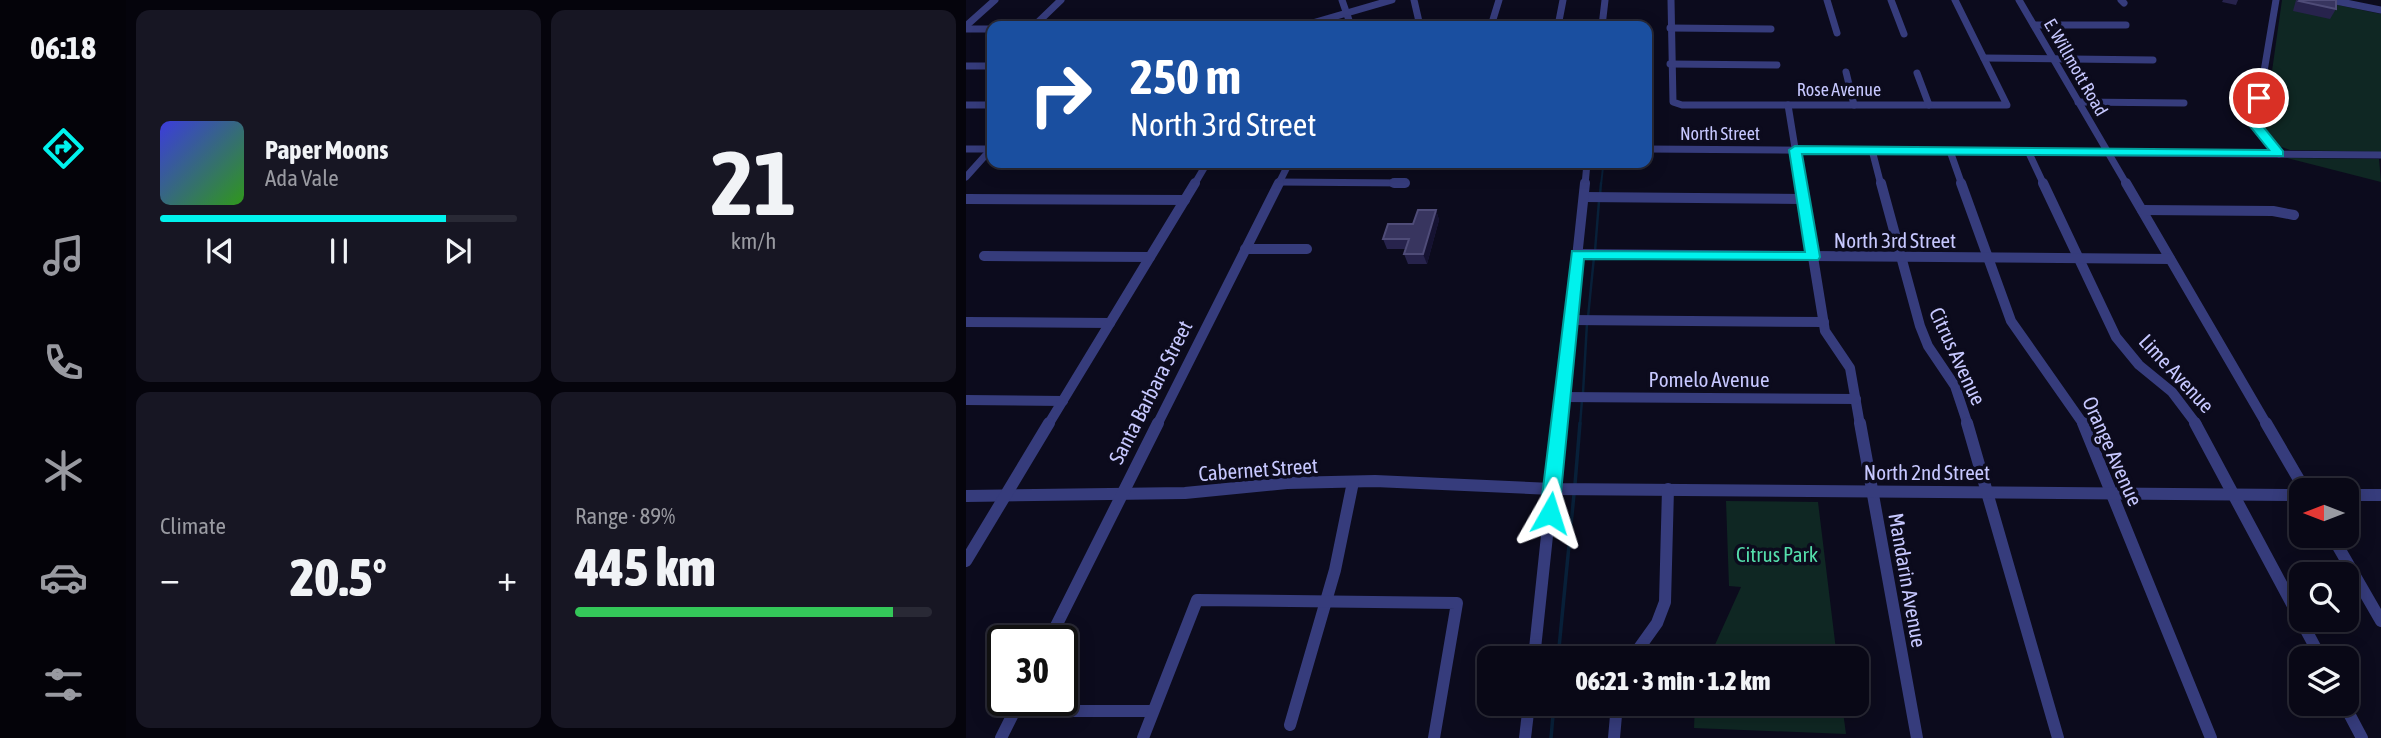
<!DOCTYPE html>
<meta charset="utf-8">
<style>
:root{--surface:#090816;--page:#171623;--text:#f1f3f6;--muted:#999aa1;--line:#292935;--accent:#00f2ed}
body{margin:0;font-family:"Asap Condensed",sans-serif;background:var(--page);color:var(--text);height:100vh;display:flex;flex-direction:column;font-size:26px;white-space:nowrap}
*{box-sizing:border-box;margin:0}
p{font-size:23px;color:var(--muted)}
.icon{flex:none;width:38px;height:38px;fill:none;stroke:currentColor;stroke-width:2;stroke-linecap:round;stroke-linejoin:round}
.map{position:relative;flex:1;overflow:hidden}
.side{display:flex;flex-direction:column;gap:10px;padding:10px;background:#05040c;width:840px}
.side>*{flex:none}
.guide{position:absolute;left:21px;top:21px;width:665px;height:147px;border-radius:14px;box-shadow:0 4px 18px #0003,0 0 0 2px var(--line);background:#1a4fa0;color:#fff;overflow:hidden}
.needle{width:46px;rotate:270deg}
.fabs{position:absolute;left:1323px;top:478px;display:grid;gap:14px}
.fabs a{display:grid;place-items:center;width:70px;height:70px;border-radius:14px;background:var(--surface);box-shadow:0 4px 18px #0003,0 0 0 2px var(--line);font-size:35px}
.speed{position:absolute;left:21px;top:625px;display:flex;gap:14px;font-size:35px;font-weight:700;text-align:center}
.speed>*{display:grid;place-content:center;width:91px;height:91px;border-radius:50%;background:var(--surface);box-shadow:0 4px 18px #0003,0 0 0 2px var(--line);line-height:1}
.speed .limit{border:4px solid #111;border-radius:10px;background:#fff;color:#111}
.pin{position:absolute;display:grid;place-items:center;width:60px;height:60px;color:#fff;margin:-30px;border:4px solid #fff;border-radius:50%;box-shadow:0 2px 7px #0007}
.me{position:absolute;width:77px;margin:-38px;rotate:6deg;stroke-linejoin:round;filter:drop-shadow(0 0 5px #0008)}
.turn{display:flex;align-items:center;gap:24px;height:147px;padding:0 28px;font-size:32px}
.turn .icon{width:91px;height:91px;stroke-width:2.5}
.turn b{display:block;font-size:49px;line-height:60px}
.big{font-size:52px;font-weight:800;line-height:1.1}
.side .tile{flex:1;display:flex;flex-direction:column;justify-content:center;gap:10px;min-width:0;padding:0 24px;border-radius:14px;background:var(--page)}
.side .dial{align-items:center;gap:0}
.dial b{font-size:91px;line-height:1}
.song{display:flex;align-items:center;gap:21px}
.cover{width:84px;height:84px;border-radius:10px;background:linear-gradient(135deg,hsl(240 70% 55%),hsl(110 70% 35%))}
.played{height:7px;border-radius:4px;background:linear-gradient(90deg,var(--accent) 80%,var(--line) 80%)}
.keys{display:flex;justify-content:space-around;direction:ltr}
.heat{display:flex;justify-content:space-between;align-items:center;font-size:38px;direction:ltr}
.charge{height:10px;border-radius:5px;background:linear-gradient(90deg,#34c759 89%,var(--line) 0)}
.side .tiles{flex:1;display:grid;gap:10px;grid-template-columns:repeat(2,1fr)}
.trip{position:absolute;left:511px;top:646px;width:392px;height:70px;border-radius:14px;background:var(--surface);box-shadow:0 4px 18px #0003,0 0 0 2px var(--line);font-weight:800;line-height:70px;text-align:center}
main{display:flex;flex:1;min-height:0}
.tabs{display:flex;flex-direction:column;width:126px;justify-content:space-around;align-items:center;background:#040309;color:var(--muted)}
.tabs .icon{width:49px;height:49px}
.tabs .selected{color:var(--accent)}
.tabs b{font-size:32px;color:var(--text)}
.map>svg:first-child{display:block}
</style>
<main>
<nav class="tabs">
<b>06:18</b>
<svg class="icon selected" aria-label="directions" viewBox="0 0 24 24"><path d="M12 3l9 9-9 9-9-9zM9 14v-3h6M13 9l2 2-2 2"/></svg>
<svg class="icon" aria-label="music" viewBox="0 0 24 24"><path d="M9 18V5l10-2v13"/><circle cx="6" cy="18" r="3"/><circle cx="16" cy="16" r="3"/></svg>
<svg class="icon" aria-label="phone" viewBox="0 0 24 24"><path d="M5 4h4l2 5-3 2q2 4 5 5l2-3 5 2v4C11 20 4 13 5 4z"/></svg>
<svg class="icon" aria-label="climate" viewBox="0 0 24 24"><path d="M12 3v18M4 7l16 10M4 17L20 7"/></svg>
<svg class="icon" aria-label="car" viewBox="0 0 24 24"><path d="M5 17H2v-5l4-1 3-4h7l3 4 3 1v5h-3M9 17h6M6 11h13"/><circle cx="7" cy="17" r="2"/><circle cx="17" cy="17" r="2"/></svg>
<svg class="icon" aria-label="filters" viewBox="0 0 24 24"><path d="M4 7h16M4 17h16"/><circle cx="9" cy="7" r="2"/><circle cx="15" cy="17" r="2"/></svg>
</nav>
<section class="side">
<div class="tiles">
<div class="tile">
<div class="song"><i class="cover"></i><div><b>Paper Moons</b><p>Ada Vale</p></div></div>
<div class="played"></div>
<div class="keys"><svg class="icon" aria-label="previous" viewBox="0 0 24 24"><path d="M18 5L8 12l10 7zM5 5v14"/></svg><svg class="icon" aria-label="pause" viewBox="0 0 24 24"><path d="M8 5v14M16 5v14"/></svg><svg class="icon" aria-label="next" viewBox="0 0 24 24"><path d="M6 5l10 7-10 7zM19 5v14"/></svg></div>
</div>
<div class="tile dial"><b>21</b><p>km/h</p></div>
<div class="tile"><p>Climate</p>
<div class="heat"><a>−</a><b class="big">20.5°</b><a>+</a></div>
</div>
<div class="tile"><p>Range · 89%</p><b class="big">445 km</b><div class="charge"></div></div>
</div>
</section>
<div class="map">
<svg width="1415" height="738" viewBox="0 0 1415 738">
<rect width="100%" height="100%" fill="#0c0b1d"/>
<!-- green -->
<g fill="#0f2723">
<polygon points="1316,0 1348,0 1415,14 1415,152 1324,150 1313,146 1298,128"/>
<polygon points="1321,158 1413,159 1415,182"/>
<polygon points="760,501 852,502 871,658 743,658 775,587 763,586"/>
<polygon points="729,704 876,704 880,734 728,728"/>
</g>
<g fill="none" stroke-linecap="round" stroke-linejoin="round">
<!-- stream-far2 -->
<polyline stroke="#082039" stroke-width="2" points="635,185 637,167"/>
<!-- stream-far1 -->
<g stroke="#082039" stroke-width="2.5">
<polyline points="634,195 635,183"/>
<polyline points="629,251 633,201"/>
<polyline points="622,317 628,257"/>
<polyline points="617,393 621,323"/>
<polyline points="614,425 616,400"/>
</g>
<!-- stream -->
<g stroke="#082039" stroke-width="3.5">
<polyline points="609,484 614,423"/>
<polyline points="592,658 608,494"/>
<polyline points="585,738 588,704"/>
</g>
<!-- minor-far2 -->
<g stroke="#363c7c" stroke-width="7">
<polyline points="376,0 385,26"/>
<polyline points="448,0 454,26"/>
<polyline points="705,0 707,102 716,105 1041,105 989,0"/>
<polyline points="861,0 871,33"/>
<polyline points="925,0 938,34"/>
<polyline points="1053,0 1161,185"/>
<polyline points="1155,0 1158,3"/>
<polyline points="1310,0 1289,125 1313,154"/>
<polyline points="1365,0 1415,10"/>
<polyline points="1068,25 1160,25"/>
<polyline points="0,26 29,0"/>
<polyline points="68,26 95,0"/>
<polyline points="336,26 426,0"/>
<polyline points="525,26 533,0"/>
<polyline points="592,26 597,0"/>
<polyline points="636,26 639,0"/>
<polyline points="704,28 805,29"/>
<polyline points="0,29 26,29"/>
<polyline points="1018,58 1187,60"/>
<polyline points="704,64 811,65"/>
<polyline points="0,66 26,66"/>
<polyline points="880,72 888,105"/>
<polyline points="951,73 963,105"/>
<polyline points="1112,102 1218,103"/>
<polyline points="0,105 26,105"/>
<polyline points="822,105 835,185"/>
<polyline points="0,149 26,149"/>
<polyline points="681,149 1415,155"/>
<polyline points="906,150 915,185"/>
<polyline points="984,151 996,185"/>
<polyline points="1062,151 1078,185"/>
<polyline points="0,177 26,148"/>
<polyline points="313,182 439,183"/>
<polyline points="228,185 241,163"/>
<polyline points="312,185 323,163"/>
<polyline points="619,185 621,163"/>
</g>
<!-- minor-far1 -->
<g stroke="#363c7c" stroke-width="10">
<polyline points="428,183 439,183"/>
<polyline points="835,183 859,331 884,368 894,425"/>
<polyline points="915,183 954,326 962,346 989,386 1002,425"/>
<polyline points="995,183 1045,321 1118,425"/>
<polyline points="1077,183 1150,337 1173,365 1206,392 1231,425"/>
<polyline points="1160,183 1301,425"/>
<polyline points="618,197 837,199"/>
<polyline points="0,199 219,200"/>
<polyline points="1176,210 1307,211 1328,215"/>
<polyline points="279,249 341,249"/>
<polyline points="611,254 1204,259"/>
<polyline points="18,256 184,257"/>
<polyline points="604,320 858,322"/>
<polyline points="0,322 144,323"/>
<polyline points="596,397 890,399"/>
<polyline points="0,400 97,401"/>
<polyline points="82,425 229,183"/>
<polyline points="191,425 313,183"/>
<polyline points="593,425 619,183"/>
</g>
<!-- minor -->
<g stroke="#363c7c" stroke-width="12">
<polyline points="894,423 951,738"/>
<polyline points="1001,423 1092,738"/>
<polyline points="1117,423 1245,738"/>
<polyline points="1229,423 1355,658"/>
<polyline points="1300,423 1339,490"/>
<polyline points="1381,495 1415,495"/>
<polyline points="0,496 219,493 321,483 409,481 586,489 1335,495"/>
<polyline points="1366,536 1415,621"/>
<polyline points="0,561 83,423"/>
<polyline points="83,640 192,423"/>
<polyline points="568,658 593,423"/>
<polyline points="666,658 691,623 699,602 702,489"/>
<polyline points="1378,704 1396,738"/>
<polyline points="48,711 187,711"/>
<polyline points="324,725 369,570 387,482"/>
<polyline points="35,738 54,700"/>
<polyline points="177,738 231,600 491,603 468,738"/>
<polyline points="559,738 563,704"/>
<polyline points="648,738 651,704"/>
</g>
</g>
<!-- wall -->
<g fill="#27234c">
<polygon points="1257,0 1272,0 1270,5 1256,2"/>
<polygon points="1330,0 1370,0 1370,9 1364,19 1327,11"/>
<polygon points="470,210 473,220 461,264 442,264 438,254 439,249 421,249 417,239 447,224"/>
</g>
<!-- shaded-wall -->
<polygon fill="#151231" points="470,210 473,220 461,264 457,254"/>
<!-- building -->
<g fill="#38355f" stroke="#4f4c78" stroke-width="2">
<polygon points="1334,0 1370,0 1370,9 1333,1"/>
<polygon points="452,210 470,210 457,254 438,254 443,239 417,239 422,224 447,224"/>
</g>
<!-- route -->
<polygon fill="#00f2ed" stroke="#009d9a" stroke-width="2" points="1293,95 1299,98 1295,124 1317,151 1317,156 836,154 854,257 852,260 618,259 593,513 590,519 584,521 577,519 574,513 606,251 839,252 823,150 829,146 1303,150 1283,125 1287,98"/>
<g text-anchor="middle" dominant-baseline="central" stroke-width="7" stroke-linejoin="round" paint-order="stroke">
<!-- far-street labels -->
<g font-size="18" fill="#c7c8ff" stroke="#0c0b1d">
<text transform="translate(1110 67) rotate(60)">E. Willmott Road</text>
<text x="873" y="89">Rose Avenue</text>
<text x="754" y="133">North Street</text>
</g>
<!-- street labels -->
<g font-size="21" fill="#c7c8ff" stroke="#0c0b1d">
<text x="929" y="240">North 3rd Street</text>
<text transform="translate(992 356) rotate(65)">Citrus Avenue</text>
<text transform="translate(1211 373) rotate(47)">Lime Avenue</text>
<text x="743" y="379">Pomelo Avenue</text>
<text transform="translate(184 392) rotate(-63)">Santa Barbara Street</text>
<text transform="translate(1147 451) rotate(66)">Orange Avenue</text>
<text transform="translate(292 469) rotate(-4)">Cabernet Street</text>
<text x="961" y="472">North 2nd Street</text>
<text transform="translate(942 580) rotate(80)">Mandarin Avenue</text>
</g>
<!-- park labels -->
<g font-size="21" fill="#54deab" stroke="#0c0b1d">
<text x="811" y="554">Citrus Park</text>
</g>
</g>
</svg>
<div class="fabs">
<a><svg class="needle" viewBox="-14 -14 28 28"><path d="M0-13l5 13h-10z" fill="#e53935"/><path d="M0 13l5-13h-10z" fill="#999aa1"/></svg></a>
<a><svg class="icon" aria-label="search" viewBox="0 0 24 24"><circle cx="10" cy="10" r="6"/><path d="M15 15l6 6"/></svg></a>
<a><svg class="icon" aria-label="layers" viewBox="0 0 24 24"><path d="M12 4l9 5-9 5-9-5zM3 14l9 5 9-5"/></svg></a>
</div>
<div class="speed"><div class="limit">30</div></div>
<div class="pin" style="left:1293px;top:98px;background:#d93025"><svg class="icon" aria-label="arrive" viewBox="0 0 24 24"><path d="M6 21V4h12l-3 4 3 4H6"/></svg></div>
<svg class="me" style="left:584px;top:513px" viewBox="-20 -20 40 40"><path d="M0-17L14 15 0 8-14 15z" fill="#00f2ed" stroke="#fff" stroke-width="4"/></svg>
<div class="trip">06:21 · 3 min · 1.2 km</div>
<div class="guide">
<div class="turn"><svg class="icon" aria-label="right" viewBox="0 0 24 24"><path d="M7 20v-9h11M14 6l5 5-5 5"/></svg><div><b>250 m</b>North 3rd Street</div></div>
</div>
</div>
</main>
